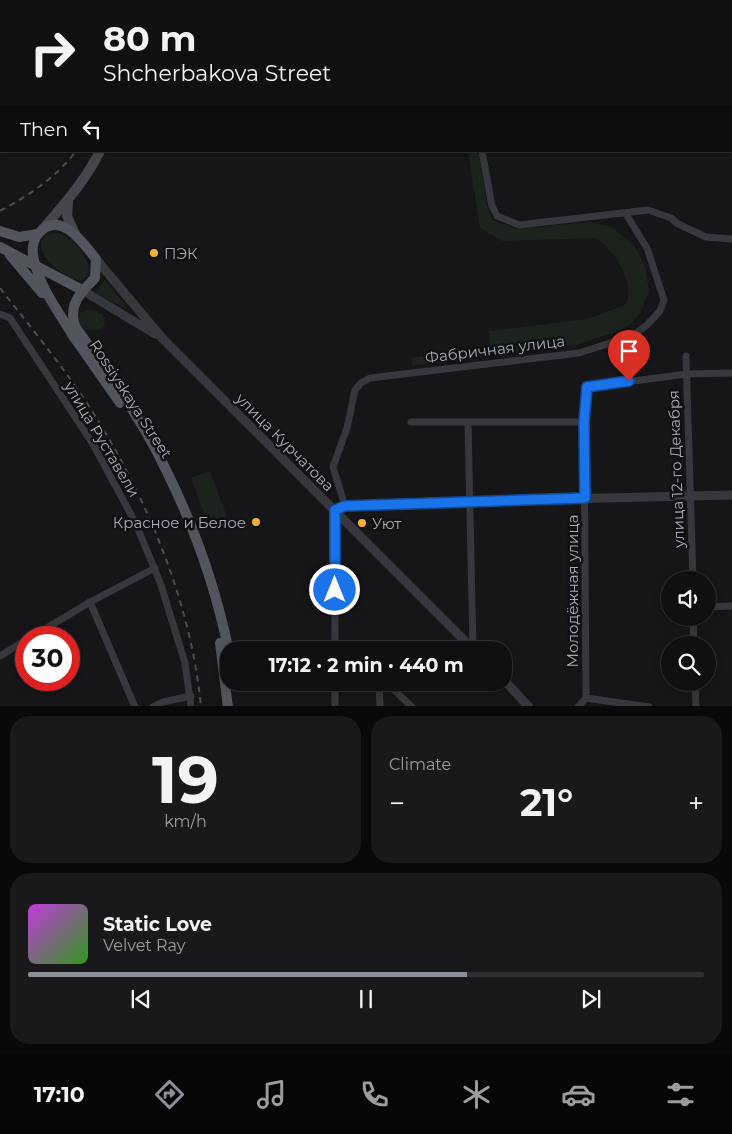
<!DOCTYPE html>
<meta charset="utf-8">
<style>
:root{--surface:#101012;--page:#19191b;--text:#f1f3f6;--muted:#9c9d9f;--line:#303032;--accent:#8c9099}
body{margin:0;font-family:Montserrat,sans-serif;background:var(--page);color:var(--text);height:100vh;display:flex;flex-direction:column;font-size:19px;white-space:nowrap}
*{box-sizing:border-box;margin:0}
p{font-size:16px;color:var(--muted)}
.icon{flex:none;width:28px;height:28px;fill:none;stroke:currentColor;stroke-width:2;stroke-linecap:round;stroke-linejoin:round}
.map{position:relative;height:706px;overflow:hidden}
.side{display:flex;flex-direction:column;gap:10px;padding:10px;background:#09090a;flex:1}
.side>*{flex:none}
.guide{position:absolute;left:0px;top:0px;width:732px;height:152px;box-shadow:0 2px 8px #0003,0 0 0 1px var(--line);background:#101012;color:var(--text);overflow:hidden}
.buttons{position:absolute;left:661px;top:571px;display:grid;gap:10px}
.buttons a{display:grid;place-items:center;width:55px;height:55px;border-radius:50%;background:var(--surface);box-shadow:0 2px 8px #0003,0 0 0 1px var(--line);font-size:25px}
.speed{position:absolute;left:15px;top:626px;display:flex;gap:10px;font-size:25px;font-weight:700;text-align:center}
.speed>*{display:grid;place-content:center;width:65px;height:65px;border-radius:50%;background:var(--surface);box-shadow:0 2px 8px #0003,0 0 0 1px var(--line);line-height:1}
.speed .limit{border:8px solid #d22;background:#fff;color:#111}
.pin{position:absolute;display:grid;place-items:center;width:42px;height:42px;color:#fff;margin:-51px -21px;border-radius:50% 50% 50% 0;rotate:-45deg;box-shadow:0 0 5px #0007}
.pin .icon{rotate:45deg}
.me{position:absolute;width:55px;margin:-28px;rotate:0deg;stroke-linejoin:round;filter:drop-shadow(0 0 4px #0008)}
.turn{display:flex;align-items:center;gap:18px;height:105px;padding:0 20px;font-size:22px}
.turn .icon{width:65px;height:65px;stroke-width:2.5}
.turn b{display:block;font-size:35px;line-height:42px}
.then{display:flex;align-items:center;height:48px;padding:0 20px;background:#0003;gap:10px;font-size:19px}
.big{font-size:38px;font-weight:700;line-height:1.1}
.side .tile{flex:1;display:flex;flex-direction:column;justify-content:center;gap:8px;min-width:0;padding:0 18px;border-radius:20px;background:var(--page)}
.side .dial{align-items:center;gap:0}
.dial b{font-size:65px;line-height:1}
.song{display:flex;align-items:center;gap:15px}
.cover{width:60px;height:60px;border-radius:8px;background:linear-gradient(135deg,hsl(290 70% 55%),hsl(110 70% 35%))}
.played{height:5px;border-radius:2px;background:linear-gradient(90deg,var(--accent) 65%,var(--line) 65%)}
.keys{display:flex;justify-content:space-around;direction:ltr}
.heat{display:flex;justify-content:space-between;align-items:center;font-size:28px;direction:ltr}
.side .tiles{flex:1;display:grid;gap:10px;grid-template-columns:1fr 1fr}
.tile:last-child{grid-column:span 2}
.trip{position:absolute;left:220px;top:641px;width:292px;height:50px;border-radius:20px;background:var(--surface);box-shadow:0 2px 8px #0003,0 0 0 1px var(--line);font-weight:700;line-height:50px;text-align:center}
.tab-bar{display:flex;height:80px;justify-content:space-around;align-items:center;background:#060607;color:var(--muted)}
.tab-bar .icon{width:35px;height:35px}
.tab-bar .current{color:var(--accent)}
.tab-bar b{font-size:22px;color:var(--text)}
.map>svg:first-child{display:block}
</style>
<div class="map">
<svg width="732" height="707" viewBox="0 0 732 707">
<rect width="100%" height="100%" fill="#161618"/>
<!-- green -->
<g fill="#1c231d">
<path d="M468,151h10l9,55 6,14 23,9 73,-7 23,5 23,20 10,19 4,25 -8,20 -10,13 -10,6 -44,15 -165,21 -1,-8 79,-13 -1,-14 98,-12 38,-14c12,-19 -11,-58 -30,-67l-92,3 -23,-13z"/>
<path d="M57,233c14,2 32,24 32,39l-6,8c-19,4 -67,-43 -26,-47z"/>
<polygon points="105,280 127,308 126,309 95,292"/>
<path d="M89,309l13,5 3,8 -3,6c-12,5 -27,1 -22,-15z"/>
<polygon points="210,471 227,517 208,524 191,478"/>
</g>
<g fill="none" stroke-linecap="round" stroke-linejoin="round">
<!-- minor -->
<g stroke="#37383d" stroke-width="7">
<polyline points="424,0 425,1"/>
<polyline points="482,151 492,206 497,216 519,225 648,210 671,218 678,224 706,237 732,239"/>
<polyline points="0,314 10,318 93,444 136,524 161,585 185,663 191,707"/>
<polyline points="686,356 693,580"/>
<polyline points="411,422 584,422"/>
<polyline points="468,422 473,649"/>
<polyline points="345,506 333,467 347,428 355,390 361,383 370,378 579,353 632,336 647,325 660,311 664,300 647,248 626,214"/>
<polyline points="90,602 135,707"/>
<polyline points="708,607 732,606"/>
<polyline points="693,618 694,645"/>
<polyline points="30,638 90,602 155,568"/>
<polyline points="335,650 335,511"/>
<polyline points="0,656 26,640"/>
<polyline points="379,682 380,707"/>
<polyline points="386,682 412,707"/>
<polyline points="695,682 696,707"/>
<polyline points="586,698 649,707"/>
<polyline points="153,707 163,702 191,696"/>
<polyline points="335,707 335,682"/>
<polyline points="578,707 586,698 584,422 587,387 687,374 732,373"/>
</g>
<!-- tertiary -->
<g stroke="#37383d" stroke-width="9">
<polyline points="96,259 162,338 474,650"/>
<polyline points="82,290 155,334"/>
<polyline points="335,511 345,506 471,501 732,495"/>
<polyline points="504,680 529,707"/>
</g>
<!-- secondary -->
<g stroke="#45474d" stroke-width="10">
<polyline points="185,1 186,0"/>
<polyline points="68,202 67,216 75,234"/>
<path d="M42,230c22,-26 42,-47 58,-79"/>
</g>
<!-- primary -->
<g stroke="#53555c" stroke-width="10">
<polyline points="0,231 19,237 38,234"/>
<polyline points="0,247 82,290"/>
<polyline points="10,255 42,293"/>
<polyline points="71,333 120,403"/>
<path d="M74,337c-16,-26 -36,-52 -41,-82 -1,-8 1,-17 6,-22 21,-24 45,11 57,26l-1,19c-14,14 -27,26 -20,48 32,46 67,93 91,144 29,58 50,119 63,182"/>
<polyline points="220,643 228,707"/>
</g>
<!-- rail -->
<g stroke="#4a4c52" stroke-width="2" stroke-dasharray="6 5" stroke-linecap="butt">
<polyline points="113,0 113,1"/>
<polyline points="729,0 730,1"/>
<polyline points="134,1 135,0"/>
<polyline points="167,1 168,0"/>
<path d="M0,211c29,-16 56,-33 76,-60"/>
<path d="M0,288c36,46 75,93 105,144 49,83 87,179 96,275"/>
</g>
</g>
<g fill="none" stroke-linecap="round" stroke-linejoin="round">
<defs>
<polyline id="route" points="335,590 335,510 345,506 585,498 584,422 587,387 629,381"/>
</defs>
<!-- route casing -->
<use href="#route" stroke="#114b97" stroke-width="12"/>
<!-- route -->
<use href="#route" stroke="#1a73e8" stroke-width="9"/>
</g>
<!-- markers -->
<g fill="#f2b134" stroke="#111113" stroke-width="2">
<circle cx="154" cy="253" r="5"/>
<circle cx="256" cy="522" r="5"/>
<circle cx="362" cy="523" r="5"/>
</g>
<g text-anchor="middle" dominant-baseline="central" stroke-width="5" stroke-linejoin="round" paint-order="stroke">
<!-- poi labels -->
<g font-size="15" fill="#a8adb8" stroke="#111113" text-anchor="start">
<text x="164" y="253">ПЭК</text>
<text x="246" y="522" text-anchor="end">Красное и Белое</text>
<text x="372" y="523">Уют</text>
</g>
<!-- street labels -->
<g font-size="15" fill="#a8adb8" stroke="#111113">
<text transform="translate(495 349) rotate(-7)">Фабричная улица</text>
<text transform="translate(131 399) rotate(57)">Rossiyskaya Street</text>
<text transform="translate(102 439) rotate(59)">улица Руставели</text>
<text transform="translate(285 442) rotate(45)">улица Курчатова</text>
<text transform="translate(676 469) rotate(-92)">улица 12-го Декабря</text>
<text transform="translate(572 591) rotate(-90)">Молодёжная улица</text>
</g>
</g>
</svg>
<div class="buttons">
<a><svg class="icon" aria-label="sound" viewBox="0 0 24 24"><path d="M4 9h4l5-4v14l-5-4H4zM17 9q2 3 0 6"/></svg></a>
<a><svg class="icon" aria-label="search" viewBox="0 0 24 24"><circle cx="10" cy="10" r="6"/><path d="M15 15l6 6"/></svg></a>
</div>
<div class="speed"><div class="limit">30</div></div>
<div class="pin" style="left:629px;top:381px;background:#d93025"><svg class="icon" aria-label="arrive" viewBox="0 0 24 24"><path d="M6 21V4h12l-3 4 3 4H6"/></svg></div>
<svg class="me" style="left:335px;top:590px" viewBox="-20 -20 40 40"><circle r="17" fill="#1a73e8" stroke="#fff" stroke-width="3"/><path d="M0-11L8 9 0 5-8 9z" fill="#fff"/></svg>
<div class="trip">17:12 · 2 min · 440 m</div>
<div class="guide">
<div class="turn"><svg class="icon" aria-label="right" viewBox="0 0 24 24"><path d="M7 20v-9h11M14 6l5 5-5 5"/></svg><div><b>80 m</b>Shcherbakova Street</div></div>
<div class="then">Then<svg class="icon" aria-label="left" viewBox="0 0 24 24"><path d="M17 20v-9H6M10 6l-5 5 5 5"/></svg></div>
</div>
</div>
<section class="side">
<div class="tiles">
<div class="tile dial"><b>19</b><p>km/h</p></div>
<div class="tile"><p>Climate</p>
<div class="heat"><a>−</a><b class="big">21°</b><a>+</a></div>
</div>
<div class="tile">
<div class="song"><i class="cover"></i><div><b>Static Love</b><p>Velvet Ray</p></div></div>
<div class="played"></div>
<div class="keys"><svg class="icon" aria-label="previous" viewBox="0 0 24 24"><path d="M18 5L8 12l10 7zM5 5v14"/></svg><svg class="icon" aria-label="pause" viewBox="0 0 24 24"><path d="M8 5v14M16 5v14"/></svg><svg class="icon" aria-label="next" viewBox="0 0 24 24"><path d="M6 5l10 7-10 7zM19 5v14"/></svg></div>
</div>
</div>
</section>
<nav class="tab-bar">
<b>17:10</b>
<svg class="icon current" aria-label="directions" viewBox="0 0 24 24"><path d="M12 3l9 9-9 9-9-9zM9 14v-3h6M13 9l2 2-2 2"/></svg>
<svg class="icon" aria-label="music" viewBox="0 0 24 24"><path d="M9 18V5l10-2v13"/><circle cx="6" cy="18" r="3"/><circle cx="16" cy="16" r="3"/></svg>
<svg class="icon" aria-label="phone" viewBox="0 0 24 24"><path d="M5 4h4l2 5-3 2q2 4 5 5l2-3 5 2v4C11 20 4 13 5 4z"/></svg>
<svg class="icon" aria-label="climate" viewBox="0 0 24 24"><path d="M12 3v18M4 7l16 10M4 17L20 7"/></svg>
<svg class="icon" aria-label="car" viewBox="0 0 24 24"><path d="M5 17H2v-5l4-1 3-4h7l3 4 3 1v5h-3M9 17h6M6 11h13"/><circle cx="7" cy="17" r="2"/><circle cx="17" cy="17" r="2"/></svg>
<svg class="icon" aria-label="filters" viewBox="0 0 24 24"><path d="M4 7h16M4 17h16"/><circle cx="9" cy="7" r="2"/><circle cx="15" cy="17" r="2"/></svg>
</nav>
